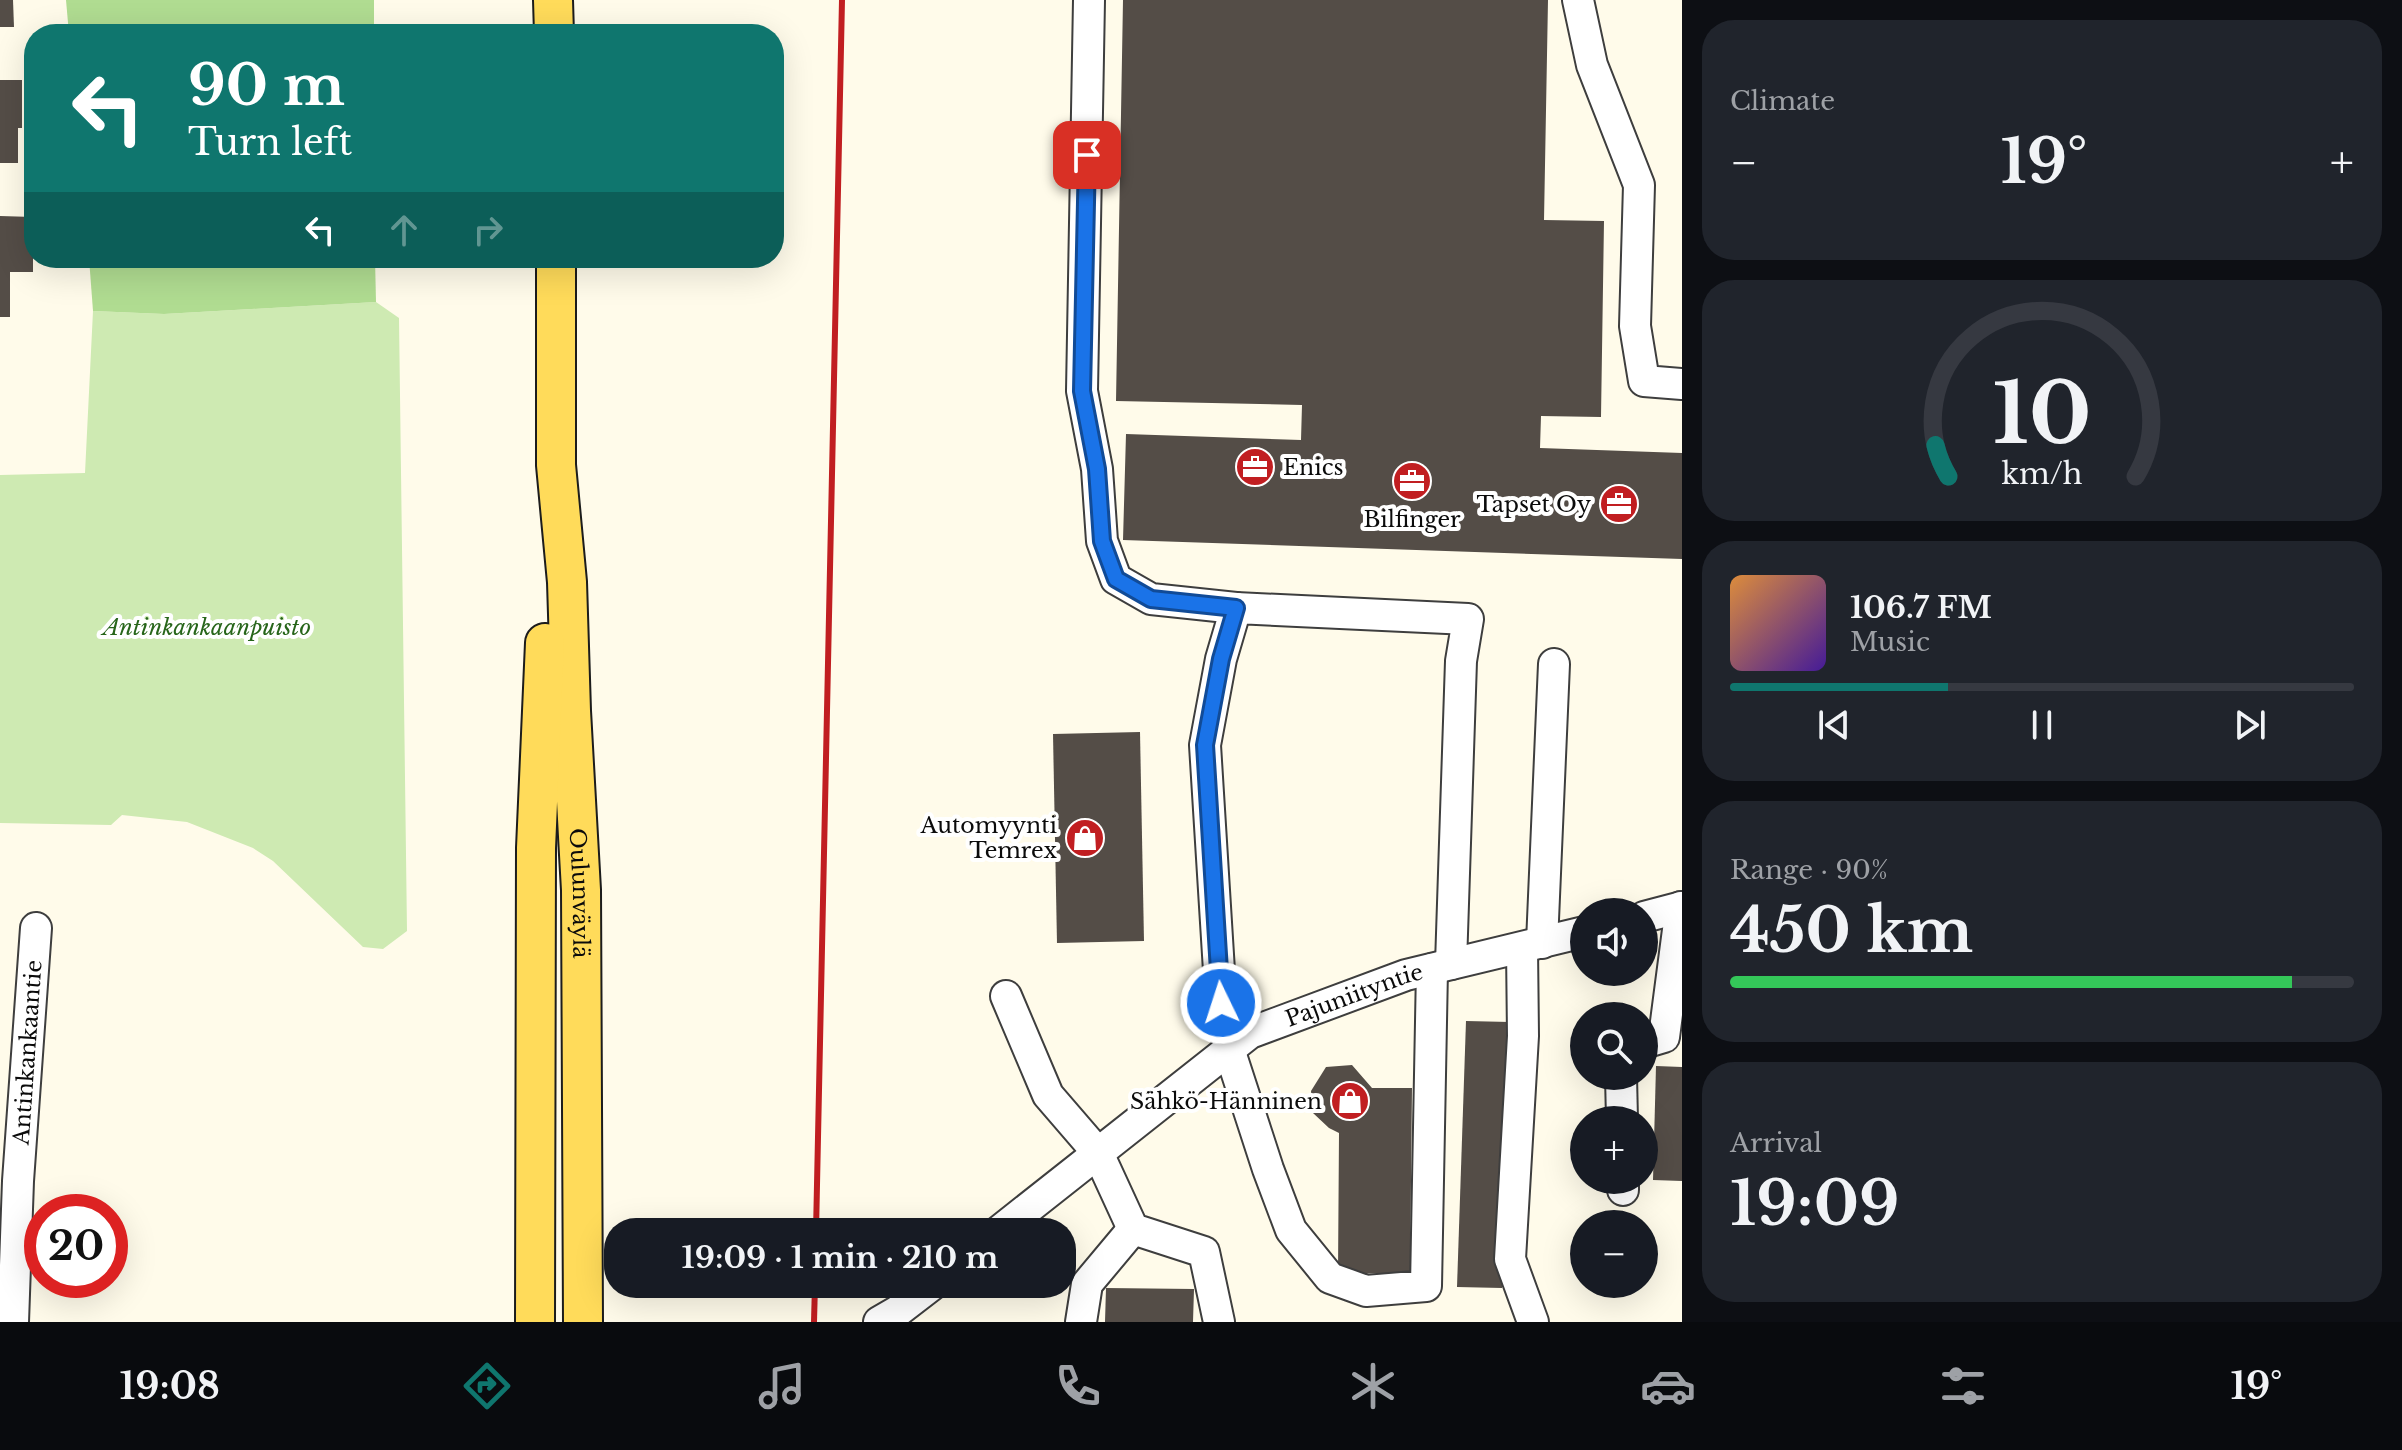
<!DOCTYPE html>
<meta charset="utf-8">
<style>
:root{--surface:#171b24;--page:#20242c;--text:#f1f3f6;--muted:#9ea1a6;--line:#363941;--accent:#0f766e}
body{margin:0;font-family:"Libre Baskerville",serif;background:var(--page);color:var(--text);height:100vh;display:flex;flex-direction:column;font-size:30px;white-space:nowrap}
*{box-sizing:border-box;margin:0}
p{font-size:26px;color:var(--muted)}
.icon{flex:none;width:44px;height:44px;fill:none;stroke:currentColor;stroke-width:2;stroke-linecap:round;stroke-linejoin:round}
.map{position:relative;flex:1;overflow:hidden}
.panel{display:flex;flex-direction:column;gap:20px;padding:20px;background:#0d0f14;width:720px}
.panel>*{flex:none}
.top-card{position:absolute;left:24px;top:24px;width:760px;height:244px;border-radius:32px;box-shadow:0 8px 32px #0002;background:#0f766e;color:#fff;overflow:hidden}
.fabs{position:absolute;left:1570px;top:898px;display:grid;gap:16px}
.fabs a{display:grid;place-items:center;width:88px;height:88px;border-radius:50%;background:var(--surface);box-shadow:0 8px 32px #0002;font-size:40px}
.speed{position:absolute;left:24px;top:1194px;display:flex;gap:16px;font-size:40px;font-weight:700;text-align:center}
.speed>*{display:grid;place-content:center;width:104px;height:104px;border-radius:50%;background:var(--surface);box-shadow:0 8px 32px #0002;line-height:1}
.speed .limit{border:12px solid #d22;background:#fff;color:#111}
.pin{position:absolute;display:grid;place-items:center;width:68px;height:68px;color:#fff;margin:-34px;border-radius:16px;box-shadow:0 4px 12px #0006}
.me{position:absolute;width:88px;margin:-44px;rotate:356deg;stroke-linejoin:round;filter:drop-shadow(0 0 6px #0008)}
.turn{display:flex;align-items:center;gap:28px;height:168px;padding:0 32px;font-size:36px}
.turn .icon{width:104px;height:104px;stroke-width:2.5}
.turn b{display:block;font-size:56px;line-height:68px}
.lanes{display:flex;align-items:center;height:76px;padding:0 32px;background:#0003;justify-content:center;gap:40px;direction:ltr}
.lanes .off{opacity:.35}
.big{font-size:60px;font-weight:700;line-height:1.1}
.panel .tile{flex:1;display:flex;flex-direction:column;justify-content:center;gap:12px;min-width:0;padding:0 28px;border-radius:32px;background:var(--page)}
.panel .dial{align-items:center;gap:0}
.dial svg{height:208px;overflow:visible;fill:none;stroke:var(--line);stroke-width:7;stroke-linecap:round;text-anchor:middle}
.dial text{fill:var(--text);stroke:none}
.song{display:flex;align-items:center;gap:24px}
.cover{width:96px;height:96px;border-radius:12px;background:linear-gradient(135deg,hsl(30 70% 55%),hsl(260 70% 35%))}
.played{height:8px;border-radius:4px;background:linear-gradient(90deg,var(--accent) 35%,var(--line) 35%)}
.keys{display:flex;justify-content:space-around;direction:ltr}
.heat{display:flex;justify-content:space-between;align-items:center;font-size:44px;direction:ltr}
.charge{height:12px;border-radius:6px;background:linear-gradient(90deg,#34c759 90%,var(--line) 0)}
.trip{position:absolute;left:604px;top:1218px;width:472px;height:80px;border-radius:32px;background:var(--surface);box-shadow:0 8px 32px #0002;font-weight:700;line-height:80px;text-align:center}
.dock{display:flex;height:128px;justify-content:space-around;align-items:center;background:#090b0e;color:var(--muted)}
.dock .icon{width:56px;height:56px}
.dock .selected{color:var(--accent)}
.dock b{font-size:36px;color:var(--text)}
main{display:flex;flex:1;min-height:0}
.map>svg:first-child{display:block}
</style>
<main>
<div class="map">
<svg width="1682" height="1322" viewBox="0 0 1682 1322">
<rect width="100%" height="100%" fill="#fffbea"/>
<!-- green -->
<polygon fill="#ceeab2" points="376,302 399,318 407,931 383,949 363,947 273,861 253,848 187,822 122,815 111,825 0,823 0,475 85,473 93,311 164,314"/>
<!-- forest -->
<g fill="#b0dc91">
<polygon points="66,0 374,0 374,34 69,34"/>
<polygon points="89,258 375,258 376,302 164,314 93,311"/>
</g>
<!-- building -->
<g fill="#544d47">
<polygon points="0,0 13,0 14,27 0,27"/>
<polygon points="1123,0 1548,0 1544,220 1604,221 1601,417 1541,416 1540,448 1682,453 1682,559 1123,540 1126,434 1301,440 1302,405 1116,401"/>
<polygon points="0,80 22,80 22,128 18,128 18,163 0,163"/>
<polygon points="0,216 33,217 33,272 10,272 10,317 0,317"/>
<polygon points="1140,732 1144,941 1057,943 1053,734"/>
<polygon points="1466,1021 1510,1022 1502,1288 1457,1287"/>
<polygon points="1352,1065 1372,1088 1412,1088 1410,1274 1338,1273 1339,1133 1329,1128 1313,1113 1311,1091 1326,1067"/>
<polygon points="1656,1066 1682,1067 1682,1181 1653,1180"/>
<polygon points="1106,1288 1194,1289 1193,1322 1105,1322"/>
</g>
<g fill="none" stroke-linecap="round" stroke-linejoin="round">
<defs>
<g id="minor">
<polyline points="1089,0 1082,391 1097,469 1102,541 1116,579 1151,599 1236,608"/>
<polyline points="1578,0 1592,65 1639,185 1635,326 1644,381 1682,384"/>
<polyline points="1644,917 1682,907"/>
<polyline points="1542,943 1554,664"/>
<polyline points="1522,948 1523,1036 1510,1259 1533,1322"/>
<polyline points="1432,969 1426,1286 1366,1291 1330,1278 1291,1230 1268,1169 1229,1049 1221,1003 1205,745 1221,659 1236,608 1468,619 1461,661 1451,964"/>
<polyline points="1006,996 1048,1095 1098,1153 1133,1229 1204,1252 1219,1322"/>
<polyline points="1644,1043 1664,1037 1681,907"/>
<polyline points="1621,1076 1622,1120"/>
<polyline points="1623,1180 1623,1190"/>
<path id="s1" d="M998,1232l252,-199 156,-58 178,-43"/>
<path id="s2" d="M13,1322l5,-141 18,-253"/>
<polyline points="879,1322 898,1311 933,1284"/>
<polyline points="1081,1322 1087,1284 1133,1229"/>
</g>
<g id="major">
<polyline points="553,0 554,34"/>
<path id="s3" d="M556,258v207l11,117 4,129 10,179 2,432"/>
<polyline points="535,1322 536,848 545,643"/>
</g>
</defs>
<!-- minor casing -->
<use href="#minor" stroke="#3e3e3e" stroke-width="34"/>
<!-- major casing -->
<use href="#major" stroke="#1c1c1c" stroke-width="42"/>
<!-- minor -->
<use href="#minor" stroke="#fff" stroke-width="30"/>
<!-- major -->
<use href="#major" stroke="#ffdb5a" stroke-width="38"/>
<!-- rail -->
<g stroke="#c11e21" stroke-width="6">
<polyline points="816,1232 842,0"/>
<polyline points="814,1322 815,1284"/>
</g>
</g>
<g fill="none" stroke-linecap="round" stroke-linejoin="round">
<defs>
<polyline id="route" points="1087,155 1082,391 1097,469 1102,541 1116,579 1151,599 1236,608 1221,659 1205,745 1221,1003"/>
</defs>
<!-- route casing -->
<use href="#route" stroke="#114b97" stroke-width="20"/>
<!-- route -->
<use href="#route" stroke="#1a73e8" stroke-width="14"/>
</g>
<!-- icons -->
<defs>
<symbol id="office-disc" viewBox="-11 -11 22 22"><circle r="9.5" fill="#c11e21" stroke="#fff"/><path d="M-6-3h4V-5.5h4V-3h4V5H-6ZM-1-4.5V-3h2v-1.5ZM-6 0V1H6V0Z" fill="#fff"/></symbol>
<symbol id="shop-disc" viewBox="-11 -11 22 22"><circle r="9.5" fill="#c11e21" stroke="#fff"/><path d="M-5-2.5h2.3a2.7 3.5 0 0 1 5.4 0H5L5.5 6h-11ZM-1.5-2.5h3a1.5 2.3 0 0 0-3 0Z" fill="#fff"/></symbol>
</defs>
<g fill-rule="evenodd">
<use href="#office-disc" x="1233" y="445" width="44" height="44"/>
<use href="#office-disc" x="1390" y="459" width="44" height="44"/>
<use href="#office-disc" x="1597" y="482" width="44" height="44"/>
<use href="#shop-disc" x="1063" y="816" width="44" height="44"/>
<use href="#shop-disc" x="1328" y="1079" width="44" height="44"/>
</g>
<g text-anchor="middle" dominant-baseline="central" stroke-width="8" stroke-linejoin="round" paint-order="stroke">
<!-- poi labels -->
<g font-size="22" fill="#0b0b0b" stroke="#fff" text-anchor="end">
<text x="1283" y="467" text-anchor="start">Enics</text>
<text x="1591" y="504">Tapset Oy</text>
<text x="1412" y="519" text-anchor="middle">Bilfinger</text>
<text x="1057" y="825">Automyynti<tspan x="1057" dy="25">Temrex</tspan></text>
<text x="1322" y="1101">Sähkö-Hänninen</text>
</g>
<!-- park labels -->
<g font-size="22" font-style="italic" fill="#27651a" stroke="#fff">
<text x="207" y="627">Antinkankaanpuisto</text>
</g>
<!-- street labels -->
<g font-size="22" fill="#0b0b0b" stroke="#fff">
<text stroke="none"><textPath href="#s3" startOffset="636">Oulunväylä</textPath></text>
<text stroke="none"><textPath href="#s1" startOffset="432">Pajuniityntie</textPath></text>
<text stroke="none"><textPath href="#s2" startOffset="270">Antinkankaantie</textPath></text>
</g>
</g>
</svg>
<div class="fabs">
<a><svg class="icon" aria-label="sound" viewBox="0 0 24 24"><path d="M4 9h4l5-4v14l-5-4H4zM17 9q2 3 0 6"/></svg></a>
<a><svg class="icon" aria-label="search" viewBox="0 0 24 24"><circle cx="10" cy="10" r="6"/><path d="M15 15l6 6"/></svg></a>
<a>+</a>
<a>−</a>
</div>
<div class="speed"><div class="limit">20</div></div>
<div class="pin" style="left:1087px;top:155px;background:#d93025"><svg class="icon" aria-label="arrive" viewBox="0 0 24 24"><path d="M6 21V4h12l-3 4 3 4H6"/></svg></div>
<svg class="me" style="left:1221px;top:1003px" viewBox="-20 -20 40 40"><circle r="17" fill="#1a73e8" stroke="#fff" stroke-width="3"/><path d="M0-11L8 9 0 5-8 9z" fill="#fff"/></svg>
<div class="trip">19:09 · 1 min · 210 m</div>
<div class="top-card">
<div class="turn"><svg class="icon" aria-label="left" viewBox="0 0 24 24"><path d="M17 20v-9H6M10 6l-5 5 5 5"/></svg><div><b>90 m</b>Turn left</div></div>
<div class="lanes"><svg class="icon" aria-label="left" viewBox="0 0 24 24"><path d="M17 20v-9H6M10 6l-5 5 5 5"/></svg><svg class="icon off" aria-label="ahead" viewBox="0 0 24 24"><path d="M12 20V5M6 11l6-6 6 6"/></svg><svg class="icon off" aria-label="right" viewBox="0 0 24 24"><path d="M7 20v-9h11M14 6l5 5-5 5"/></svg></div>
</div>
</div>
<section class="panel">
<div class="tile"><p>Climate</p>
<div class="heat"><a>−</a><b class="big">19°</b><a>+</a></div>
</div>
<div class="tile dial"><svg viewBox="0 0 100 80">
<path d="M14 69A42 42 0 1 1 86 69"/>
<path d="M14 69A42 42 0 0 1 9 57" stroke="#0f766e"/>
<text x="50" y="56" font-size="32" font-weight="700">10</text>
<text x="50" y="72" font-size="11">km/h</text>
</svg></div>
<div class="tile">
<div class="song"><i class="cover"></i><div><b>106.7 FM</b><p>Music</p></div></div>
<div class="played"></div>
<div class="keys"><svg class="icon" aria-label="previous" viewBox="0 0 24 24"><path d="M18 5L8 12l10 7zM5 5v14"/></svg><svg class="icon" aria-label="pause" viewBox="0 0 24 24"><path d="M8 5v14M16 5v14"/></svg><svg class="icon" aria-label="next" viewBox="0 0 24 24"><path d="M6 5l10 7-10 7zM19 5v14"/></svg></div>
</div>
<div class="tile"><p>Range · 90%</p><b class="big">450 km</b><div class="charge"></div></div>
<div class="tile"><p>Arrival</p><b class="big">19:09</b></div>
</section>
</main>
<nav class="dock">
<b>19:08</b>
<svg class="icon selected" aria-label="directions" viewBox="0 0 24 24"><path d="M12 3l9 9-9 9-9-9zM9 14v-3h6M13 9l2 2-2 2"/></svg>
<svg class="icon" aria-label="music" viewBox="0 0 24 24"><path d="M9 18V5l10-2v13"/><circle cx="6" cy="18" r="3"/><circle cx="16" cy="16" r="3"/></svg>
<svg class="icon" aria-label="phone" viewBox="0 0 24 24"><path d="M5 4h4l2 5-3 2q2 4 5 5l2-3 5 2v4C11 20 4 13 5 4z"/></svg>
<svg class="icon" aria-label="climate" viewBox="0 0 24 24"><path d="M12 3v18M4 7l16 10M4 17L20 7"/></svg>
<svg class="icon" aria-label="car" viewBox="0 0 24 24"><path d="M5 17H2v-5l4-1 3-4h7l3 4 3 1v5h-3M9 17h6M6 11h13"/><circle cx="7" cy="17" r="2"/><circle cx="17" cy="17" r="2"/></svg>
<svg class="icon" aria-label="filters" viewBox="0 0 24 24"><path d="M4 7h16M4 17h16"/><circle cx="9" cy="7" r="2"/><circle cx="15" cy="17" r="2"/></svg>
<b>19°</b>
</nav>
